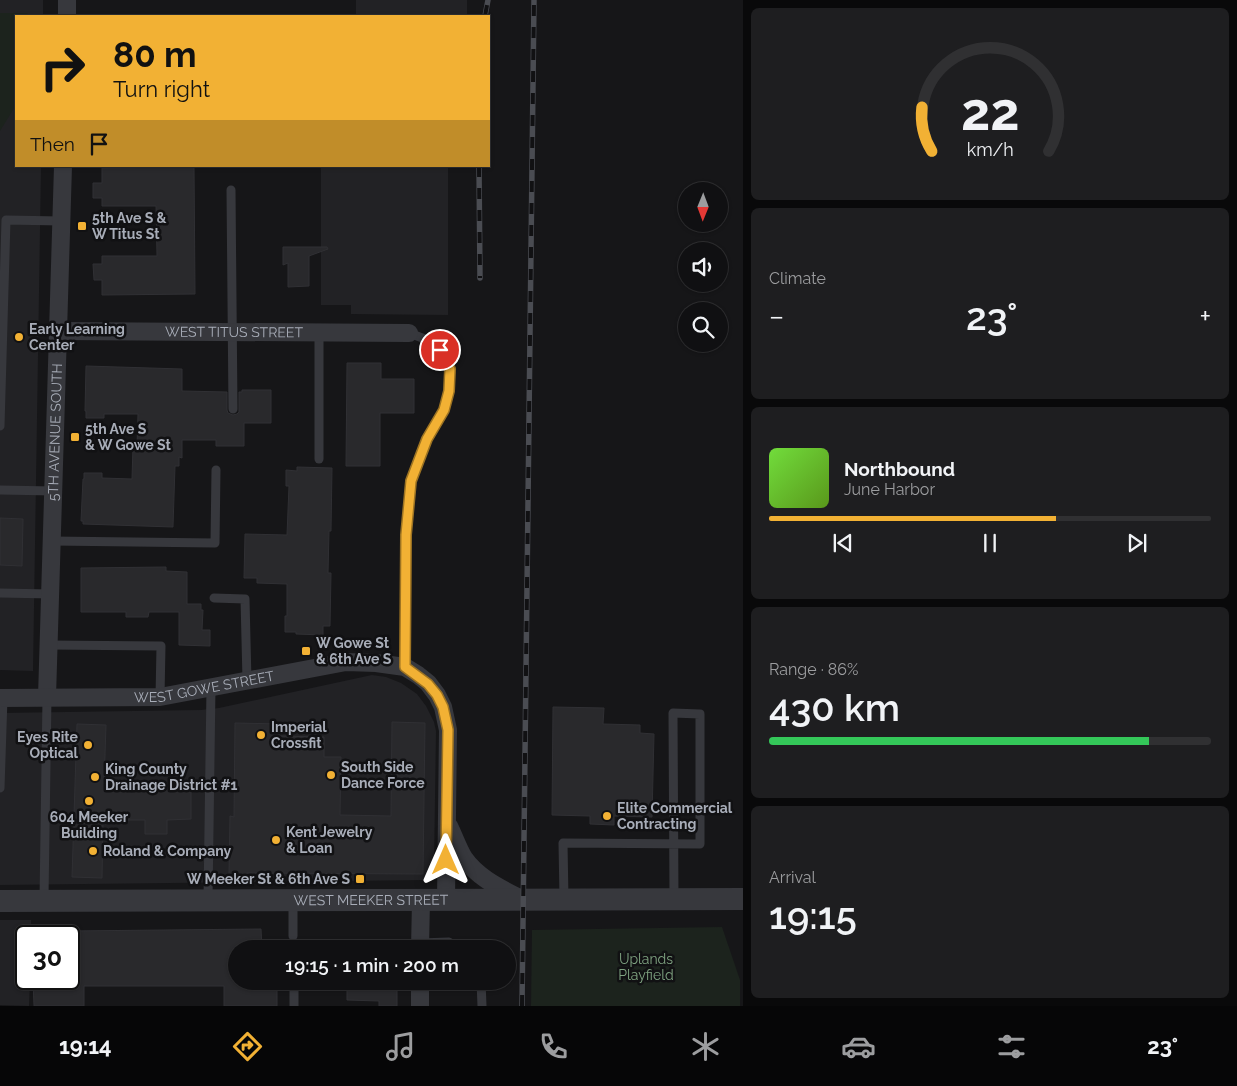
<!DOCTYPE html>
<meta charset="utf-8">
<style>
:root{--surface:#101012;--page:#1e1e20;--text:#f1f3f6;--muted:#9c9d9f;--line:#303032;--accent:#f2b134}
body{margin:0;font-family:Raleway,sans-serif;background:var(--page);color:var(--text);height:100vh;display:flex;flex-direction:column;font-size:19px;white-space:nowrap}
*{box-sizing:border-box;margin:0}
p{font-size:16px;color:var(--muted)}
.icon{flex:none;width:28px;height:28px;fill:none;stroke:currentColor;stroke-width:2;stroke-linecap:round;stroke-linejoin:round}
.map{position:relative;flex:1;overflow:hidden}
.details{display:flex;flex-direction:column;gap:8px;padding:8px;background:#09090a;width:494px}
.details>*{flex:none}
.top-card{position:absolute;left:15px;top:15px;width:475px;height:152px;border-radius:0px;box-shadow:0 1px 4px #0004,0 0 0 1px var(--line);background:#f2b134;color:#111;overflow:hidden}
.needle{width:32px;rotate:181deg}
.controls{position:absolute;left:678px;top:182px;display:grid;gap:10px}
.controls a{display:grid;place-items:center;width:50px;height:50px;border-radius:50%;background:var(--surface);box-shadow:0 1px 4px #0004,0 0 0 1px var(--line);font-size:25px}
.speed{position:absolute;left:15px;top:925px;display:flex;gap:10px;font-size:25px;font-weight:700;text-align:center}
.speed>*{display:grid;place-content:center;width:65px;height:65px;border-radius:50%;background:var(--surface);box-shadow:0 1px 4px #0004,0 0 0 1px var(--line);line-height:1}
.speed .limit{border:2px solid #111;border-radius:8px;background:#fff;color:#111}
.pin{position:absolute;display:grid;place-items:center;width:42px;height:42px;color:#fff;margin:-21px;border:2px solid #fff;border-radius:50%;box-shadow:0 1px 5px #0007}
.me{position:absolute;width:55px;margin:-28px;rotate:0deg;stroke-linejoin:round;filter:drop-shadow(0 0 4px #0008)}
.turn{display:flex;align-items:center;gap:18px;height:105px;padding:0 15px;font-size:22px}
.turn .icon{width:65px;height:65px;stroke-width:2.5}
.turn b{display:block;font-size:35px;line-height:42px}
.then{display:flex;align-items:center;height:48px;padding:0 15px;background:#0003;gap:10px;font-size:19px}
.big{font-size:38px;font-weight:600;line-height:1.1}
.details .card{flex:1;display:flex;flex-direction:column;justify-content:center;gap:8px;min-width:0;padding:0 18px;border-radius:8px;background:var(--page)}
.details .dial{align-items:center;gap:0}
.dial svg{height:130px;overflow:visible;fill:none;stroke:var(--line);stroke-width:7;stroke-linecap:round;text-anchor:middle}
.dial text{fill:var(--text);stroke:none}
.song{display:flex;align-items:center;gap:15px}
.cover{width:60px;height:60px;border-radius:8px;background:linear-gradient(135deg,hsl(100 70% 55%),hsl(90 70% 35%))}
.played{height:5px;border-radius:2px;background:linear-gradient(90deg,var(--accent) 65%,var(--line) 65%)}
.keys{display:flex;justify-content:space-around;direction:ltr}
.heat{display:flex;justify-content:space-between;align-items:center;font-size:28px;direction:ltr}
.charge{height:8px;border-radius:4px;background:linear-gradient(90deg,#34c759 86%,var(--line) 0)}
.trip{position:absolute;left:228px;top:940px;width:288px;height:50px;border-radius:25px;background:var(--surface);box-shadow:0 1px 4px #0004,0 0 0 1px var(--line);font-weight:600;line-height:50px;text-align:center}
.tab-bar{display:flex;height:80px;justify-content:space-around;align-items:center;background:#060607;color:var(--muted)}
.tab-bar .icon{width:35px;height:35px}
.tab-bar .current{color:var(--accent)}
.tab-bar b{font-size:22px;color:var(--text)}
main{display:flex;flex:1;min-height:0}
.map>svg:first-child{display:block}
</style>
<main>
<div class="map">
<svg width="744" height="1006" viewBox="0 0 744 1006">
<rect width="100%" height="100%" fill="#161618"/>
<!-- built -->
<g fill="#222225">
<polygon points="0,0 43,0 43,16 16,16 16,166 41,166 33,671 0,670"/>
<rect x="356" y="0" width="111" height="16"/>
<polygon points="321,166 448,166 448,315 351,314 351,305 321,305"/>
<polygon points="372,675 386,677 401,683 417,694 426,706 434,722 436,731 434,866 430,877 426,880 0,885 0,713 201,710 219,708"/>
<polygon points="0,920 31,920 31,936 26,936 26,979 30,979 29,1006 0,1005"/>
</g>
<!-- green -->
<g fill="#1c231d">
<polygon points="0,13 27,13 29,16 16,16 16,105 0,131"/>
<polygon points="722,927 740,980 740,1006 531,1006 532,930"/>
</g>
<!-- building -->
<g fill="#29292c" stroke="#303034">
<polygon points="194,167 195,294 102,295 102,280 94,280 93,264 102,264 102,256 157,256 156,206 102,206 102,198 93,198 93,183 102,183 102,168"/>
<polygon points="283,247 327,247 328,249 309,256 309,286 288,287 288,263 283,265"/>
<polygon points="347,363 381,363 381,379 414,379 414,413 380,413 380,466 346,466"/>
<polygon points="86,366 182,369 182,391 227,392 227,410 228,413 233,415 237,414 239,412 239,392 242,392 242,390 271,390 271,423 244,423 244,446 216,446 216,440 182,440 182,458 179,457 179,466 175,466 173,527 83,524 83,521 81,521 83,479 84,479 84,473 102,473 102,478 132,479 133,446 137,446 138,414 104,414 104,418 86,418 86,411 85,411"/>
<polygon points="297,467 332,468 331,531 329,531 328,573 331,573 330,626 323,626 323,635 296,634 296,632 285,632 285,616 287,616 287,584 257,583 257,578 244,578 245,534 287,535 289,486 286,486 286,470 297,471"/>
<polygon points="0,518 23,519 22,566 0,565"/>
<polygon points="166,567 166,571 187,572 187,604 201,604 201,610 203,610 202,630 210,630 210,646 179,645 179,612 149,612 148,617 126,617 126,612 81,612 81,568"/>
<polygon points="553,707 604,708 603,724 640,725 640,733 654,734 652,817 614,816 614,825 590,824 590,816 552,815"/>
<polygon points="392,722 425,723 423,874 247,873 246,875 229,875 230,816 234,817 235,723 280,724 279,736 324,737 324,757 341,757 340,815 391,816"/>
<polygon points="77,724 106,725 104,784 191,784 191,819 167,820 167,834 145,834 145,820 103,820 102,878 72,877"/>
<polygon points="261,929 262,949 236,949 236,981 262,981 262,984 277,984 277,1006 224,1006 224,986 84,986 84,1006 34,1006 33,979 69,979 69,931"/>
<polygon points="347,981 371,981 371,983 397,985 397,1006 379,1006 379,1001 347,1000"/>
</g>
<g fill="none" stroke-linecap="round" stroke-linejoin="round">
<!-- service -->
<g stroke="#37383d" stroke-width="9">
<polyline points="231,190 233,409"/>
<polyline points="0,426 6,220 61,221"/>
<polyline points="319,459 319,333"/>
<polyline points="0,490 54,491"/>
<polyline points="52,541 215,543 216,470"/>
<polyline points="0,593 51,594"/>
<polyline points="214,598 245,599 247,681"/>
<polyline points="49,645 161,646 160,697"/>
<polyline points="405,667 407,535 411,481 427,439 444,410 449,391 451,369 440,350 425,339 409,333"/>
<polyline points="0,788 3,698"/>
<polyline points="44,899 47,697"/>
<polyline points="564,899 563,843 700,844 700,714 673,713 674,899"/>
<polyline points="208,900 211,687"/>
<polyline points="293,901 293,936"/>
<polyline points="420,943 449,942 455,949"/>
<polyline points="294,981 294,1006"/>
<polyline points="481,981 482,1006"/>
</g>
<!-- minor -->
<g stroke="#37383d" stroke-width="18">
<polyline points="67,16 67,0"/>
<path id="s1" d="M59,331l350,2"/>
<path id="s2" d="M47,697l16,-531"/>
<path id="s3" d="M0,698l160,-1 186,-35 30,1 29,4 13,8 10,8 9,12 6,12 5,23 -2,170"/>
<path d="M449,826c5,10 9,22 15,32 14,20 36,30 57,41"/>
<polyline points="420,949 421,900"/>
<polyline points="420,1006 420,981"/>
</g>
<!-- tertiary -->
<path stroke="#37383d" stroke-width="22" id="s4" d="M0,901l744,-2"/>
<defs>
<g id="rail">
<polyline points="485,16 488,0"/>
<polyline points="479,166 480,278"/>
<polyline points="522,1006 534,0"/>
</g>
</defs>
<!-- rail casing -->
<use href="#rail" stroke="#4a4c52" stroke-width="5.5"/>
<!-- rail -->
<use href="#rail" stroke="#111113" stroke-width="4" stroke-dasharray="11" stroke-linecap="butt"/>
</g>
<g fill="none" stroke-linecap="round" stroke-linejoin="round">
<defs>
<polyline id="route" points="440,350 450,369 449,391 444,410 427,439 411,481 406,535 405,667 428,684 437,695 443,707 448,730 446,860"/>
</defs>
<!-- route casing -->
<use href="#route" stroke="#9d7322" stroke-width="12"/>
<!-- route -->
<use href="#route" stroke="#f2b134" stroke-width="9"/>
</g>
<!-- markers -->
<g fill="#f2b134" stroke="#111113" stroke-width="2">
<rect x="77" y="221" width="10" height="10" rx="2.5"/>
<circle cx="19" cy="337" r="5"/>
<rect x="70" y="432" width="10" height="10" rx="2.5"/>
<rect x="301" y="646" width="10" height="10" rx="2.5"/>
<circle cx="261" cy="735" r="5"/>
<circle cx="88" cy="745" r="5"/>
<circle cx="331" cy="775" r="5"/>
<circle cx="95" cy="777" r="5"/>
<circle cx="89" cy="801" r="5"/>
<circle cx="607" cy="816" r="5"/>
<circle cx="276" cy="840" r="5"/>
<circle cx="93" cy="851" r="5"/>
<rect x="355" y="874" width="10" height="10" rx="2.5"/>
</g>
<g text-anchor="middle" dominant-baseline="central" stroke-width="5" stroke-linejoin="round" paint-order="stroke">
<!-- poi labels -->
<g font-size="14" font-weight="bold" fill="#a8adb8" stroke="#111113" text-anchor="start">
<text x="92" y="218">5th Ave S &amp;<tspan x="92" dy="16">W Titus St</tspan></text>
<text x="29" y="329">Early Learning<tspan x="29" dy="16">Center</tspan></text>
<text x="85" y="429">5th Ave S<tspan x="85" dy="16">&amp; W Gowe St</tspan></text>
<text x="316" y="643">W Gowe St<tspan x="316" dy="16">&amp; 6th Ave S</tspan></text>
<text x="271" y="727">Imperial<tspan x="271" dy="16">Crossfit</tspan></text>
<text x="78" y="737" text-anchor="end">Eyes Rite<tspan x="78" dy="16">Optical</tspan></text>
<text x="341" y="767">South Side<tspan x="341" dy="16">Dance Force</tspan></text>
<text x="105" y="769">King County<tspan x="105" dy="16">Drainage District #1</tspan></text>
<text x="617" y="808">Elite Commercial<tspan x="617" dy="16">Contracting</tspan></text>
<text x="89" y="817" text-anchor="middle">604 Meeker<tspan x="89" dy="16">Building</tspan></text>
<text x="286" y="832">Kent Jewelry<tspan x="286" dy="16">&amp; Loan</tspan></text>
<text x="103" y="851">Roland &amp; Company</text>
<text x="350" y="879" text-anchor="end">W Meeker St &amp; 6th Ave S</text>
</g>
<!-- street labels -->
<g font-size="14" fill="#a8adb8" stroke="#111113">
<text stroke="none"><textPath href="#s1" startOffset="175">WEST TITUS STREET</textPath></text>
<text stroke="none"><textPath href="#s2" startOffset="265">5TH AVENUE SOUTH</textPath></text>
<text stroke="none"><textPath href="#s3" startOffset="205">WEST GOWE STREET</textPath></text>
<text stroke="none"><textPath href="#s4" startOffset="371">WEST MEEKER STREET</textPath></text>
</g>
<!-- park labels -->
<g font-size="14" fill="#7fa381" stroke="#111113">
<text x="646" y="959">Uplands<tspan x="646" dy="16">Playfield</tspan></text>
</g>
</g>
</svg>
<div class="controls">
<a><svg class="needle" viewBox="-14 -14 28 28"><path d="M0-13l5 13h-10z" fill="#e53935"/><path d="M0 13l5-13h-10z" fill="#9c9d9f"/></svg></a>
<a><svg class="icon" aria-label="sound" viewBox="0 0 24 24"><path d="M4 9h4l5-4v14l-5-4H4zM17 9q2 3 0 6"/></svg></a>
<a><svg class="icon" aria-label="search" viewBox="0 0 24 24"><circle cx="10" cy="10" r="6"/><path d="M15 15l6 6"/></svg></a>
</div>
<div class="speed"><div class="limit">30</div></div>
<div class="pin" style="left:440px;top:350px;background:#d93025"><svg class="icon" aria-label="arrive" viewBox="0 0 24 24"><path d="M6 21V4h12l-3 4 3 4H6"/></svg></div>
<svg class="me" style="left:446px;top:860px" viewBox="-20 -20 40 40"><path d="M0-17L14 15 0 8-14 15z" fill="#f2b134" stroke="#fff" stroke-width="4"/></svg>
<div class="trip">19:15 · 1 min · 200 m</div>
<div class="top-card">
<div class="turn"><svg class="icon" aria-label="right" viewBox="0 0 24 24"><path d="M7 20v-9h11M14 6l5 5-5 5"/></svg><div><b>80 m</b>Turn right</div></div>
<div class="then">Then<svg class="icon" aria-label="arrive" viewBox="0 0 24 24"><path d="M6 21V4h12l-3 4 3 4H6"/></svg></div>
</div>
</div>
<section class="details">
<div class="card dial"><svg viewBox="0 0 100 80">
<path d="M14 69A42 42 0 1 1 86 69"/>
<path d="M14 69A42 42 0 0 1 8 42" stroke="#f2b134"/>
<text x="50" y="56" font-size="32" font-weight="700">22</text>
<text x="50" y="72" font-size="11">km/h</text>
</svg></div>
<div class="card"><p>Climate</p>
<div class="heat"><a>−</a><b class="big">23°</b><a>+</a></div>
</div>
<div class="card">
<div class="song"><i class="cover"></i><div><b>Northbound</b><p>June Harbor</p></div></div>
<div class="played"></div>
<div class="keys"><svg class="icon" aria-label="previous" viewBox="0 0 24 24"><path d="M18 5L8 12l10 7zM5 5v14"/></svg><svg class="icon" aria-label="pause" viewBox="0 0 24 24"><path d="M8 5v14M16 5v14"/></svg><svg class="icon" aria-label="next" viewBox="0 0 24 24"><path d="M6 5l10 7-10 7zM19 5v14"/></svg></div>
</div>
<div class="card"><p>Range · 86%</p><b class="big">430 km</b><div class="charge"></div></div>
<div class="card"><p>Arrival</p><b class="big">19:15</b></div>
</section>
</main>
<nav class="tab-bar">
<b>19:14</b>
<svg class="icon current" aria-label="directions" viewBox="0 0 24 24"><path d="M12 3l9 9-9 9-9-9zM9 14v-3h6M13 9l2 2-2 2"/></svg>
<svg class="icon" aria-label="music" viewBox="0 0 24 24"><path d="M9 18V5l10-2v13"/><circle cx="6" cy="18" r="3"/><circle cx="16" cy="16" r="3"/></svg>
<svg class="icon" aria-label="phone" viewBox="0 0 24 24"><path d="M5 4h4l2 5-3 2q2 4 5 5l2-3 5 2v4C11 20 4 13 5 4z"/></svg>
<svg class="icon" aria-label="climate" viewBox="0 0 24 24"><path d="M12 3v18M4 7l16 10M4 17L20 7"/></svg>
<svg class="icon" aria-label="car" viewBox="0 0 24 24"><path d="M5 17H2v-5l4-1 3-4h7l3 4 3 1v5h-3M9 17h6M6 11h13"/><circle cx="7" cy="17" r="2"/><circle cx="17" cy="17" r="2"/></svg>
<svg class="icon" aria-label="filters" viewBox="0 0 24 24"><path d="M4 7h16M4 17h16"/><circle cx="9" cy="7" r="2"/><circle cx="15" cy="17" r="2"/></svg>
<b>23°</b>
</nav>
